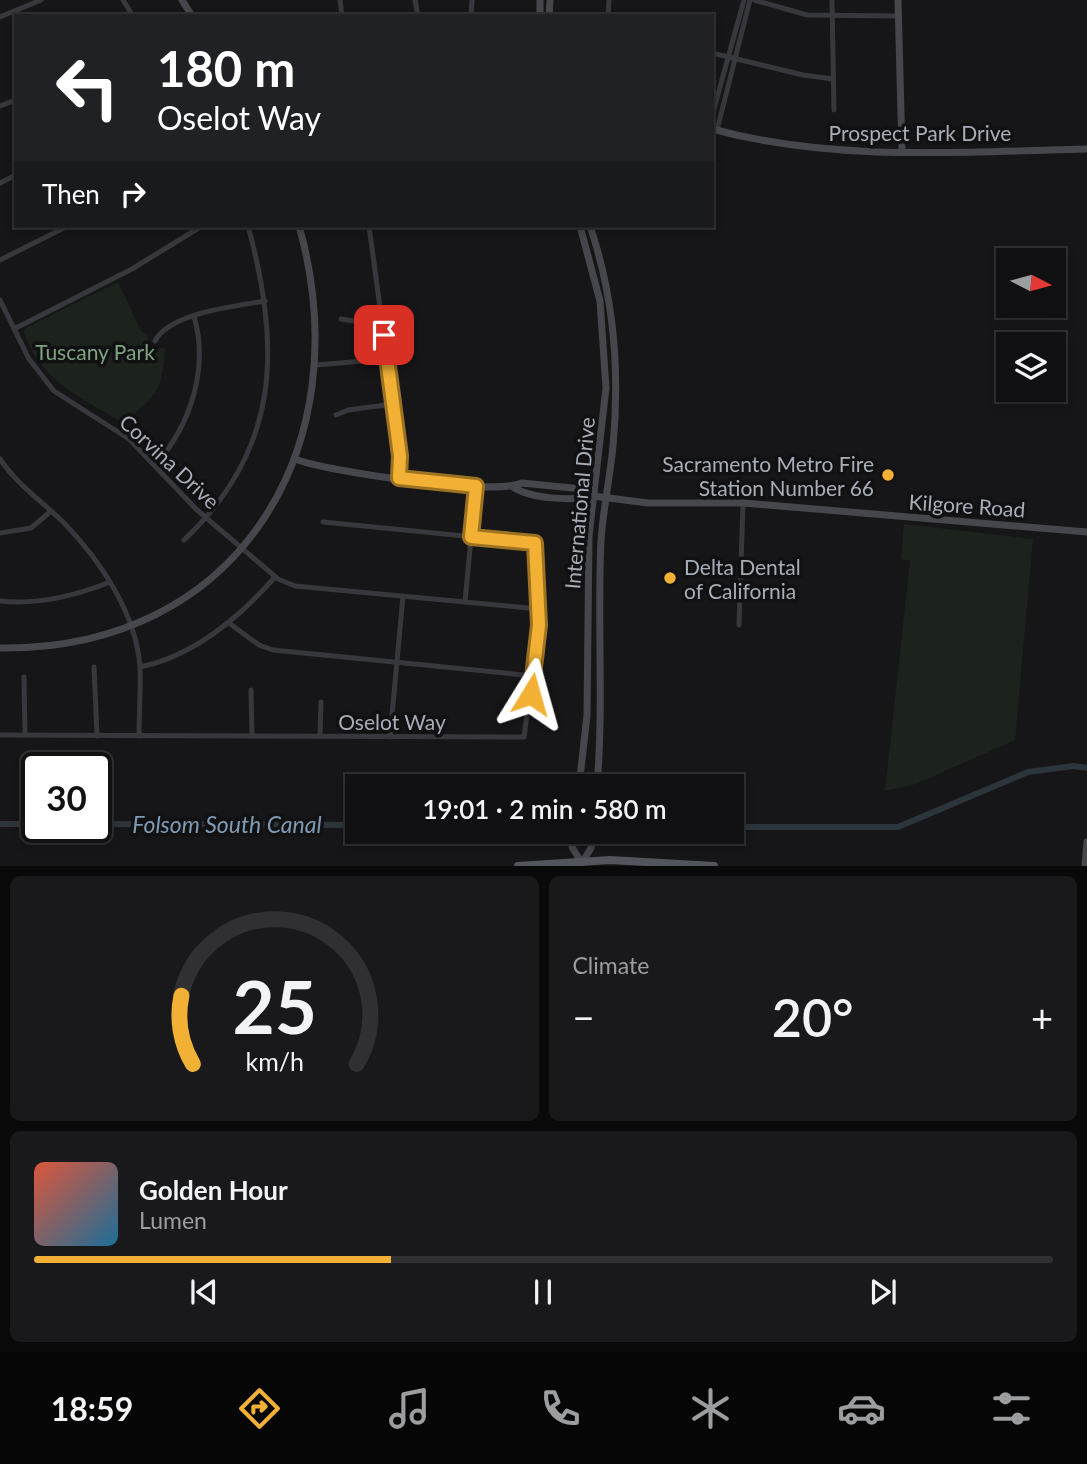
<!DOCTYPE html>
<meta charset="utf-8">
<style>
:root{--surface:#101012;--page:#19191b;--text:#f1f3f6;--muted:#9c9d9f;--line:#303032;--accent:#f2b134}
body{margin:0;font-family:Lato,sans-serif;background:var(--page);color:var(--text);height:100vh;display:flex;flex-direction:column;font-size:26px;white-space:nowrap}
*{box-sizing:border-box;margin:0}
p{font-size:23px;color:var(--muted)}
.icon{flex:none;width:38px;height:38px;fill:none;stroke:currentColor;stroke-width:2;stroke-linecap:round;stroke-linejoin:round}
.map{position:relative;height:866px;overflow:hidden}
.sheet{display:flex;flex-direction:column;gap:10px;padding:10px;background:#09090a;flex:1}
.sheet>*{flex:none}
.hud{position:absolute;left:14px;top:14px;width:700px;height:214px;border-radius:0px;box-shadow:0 4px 10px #0003,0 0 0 2px var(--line);background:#202124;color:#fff;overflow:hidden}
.needle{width:46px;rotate:96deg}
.buttons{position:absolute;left:996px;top:248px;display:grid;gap:14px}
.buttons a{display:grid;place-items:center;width:70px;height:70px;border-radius:0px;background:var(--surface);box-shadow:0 4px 10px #0003,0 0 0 2px var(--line);font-size:35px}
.speed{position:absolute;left:21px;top:752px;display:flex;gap:14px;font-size:35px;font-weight:700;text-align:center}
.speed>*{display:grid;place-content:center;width:91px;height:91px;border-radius:50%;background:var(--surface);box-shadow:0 4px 10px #0003,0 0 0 2px var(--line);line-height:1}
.speed .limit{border:4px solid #111;border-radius:10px;background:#fff;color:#111}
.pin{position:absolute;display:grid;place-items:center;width:60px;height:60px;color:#fff;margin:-30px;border-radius:14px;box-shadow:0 4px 10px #0006}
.me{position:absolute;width:77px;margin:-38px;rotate:8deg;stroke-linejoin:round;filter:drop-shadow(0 0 5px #0008)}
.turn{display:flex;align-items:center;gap:24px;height:147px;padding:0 28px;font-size:32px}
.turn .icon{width:91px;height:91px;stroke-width:2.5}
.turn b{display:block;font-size:49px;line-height:60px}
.then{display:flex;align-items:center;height:66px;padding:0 28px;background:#0003;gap:14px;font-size:26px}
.big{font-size:52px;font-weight:600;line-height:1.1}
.sheet .widget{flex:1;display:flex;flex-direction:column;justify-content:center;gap:10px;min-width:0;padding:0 24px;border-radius:10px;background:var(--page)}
.sheet .dial{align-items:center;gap:0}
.dial svg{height:182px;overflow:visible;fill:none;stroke:var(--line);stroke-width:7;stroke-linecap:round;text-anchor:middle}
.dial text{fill:var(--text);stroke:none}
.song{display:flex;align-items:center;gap:21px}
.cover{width:84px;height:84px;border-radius:10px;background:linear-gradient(135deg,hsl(10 70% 55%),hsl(200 70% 35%))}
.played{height:7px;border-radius:4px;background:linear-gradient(90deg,var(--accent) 35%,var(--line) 35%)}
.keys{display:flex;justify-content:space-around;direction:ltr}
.heat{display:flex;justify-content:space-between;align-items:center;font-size:38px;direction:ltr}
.sheet .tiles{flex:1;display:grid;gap:10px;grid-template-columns:1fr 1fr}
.widget:last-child{grid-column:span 2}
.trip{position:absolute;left:345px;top:774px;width:399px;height:70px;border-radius:0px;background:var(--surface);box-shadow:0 4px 10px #0003,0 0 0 2px var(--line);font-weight:600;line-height:70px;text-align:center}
.tabs{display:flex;height:112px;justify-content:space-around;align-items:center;background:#060607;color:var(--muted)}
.tabs .icon{width:49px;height:49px}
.tabs .selected{color:var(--accent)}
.tabs b{font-size:32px;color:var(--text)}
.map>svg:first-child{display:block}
</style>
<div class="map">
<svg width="1087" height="866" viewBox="0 0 1087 866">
<rect width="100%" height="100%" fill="#161618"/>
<!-- green -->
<g fill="#1c231d">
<path d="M118,282l23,49 6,3 1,10 7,4h10c-3,44 -8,47 -42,75 -42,-26 -82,-41 -99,-91l2,-4z"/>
<polygon points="904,524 1033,539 1015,740 916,784 885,791 910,561 901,559"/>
</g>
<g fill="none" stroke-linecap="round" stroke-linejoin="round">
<!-- canal -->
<g stroke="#2c353c" stroke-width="6">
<polyline points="0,824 37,824"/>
<polyline points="96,824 357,825"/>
<polyline points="732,827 898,827 1028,772 1074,766 1087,768"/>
</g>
<!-- street -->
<g stroke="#37383d" stroke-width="5">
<polyline points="123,0 133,16"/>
<polyline points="340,0 342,16"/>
<polyline points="415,0 418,16"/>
<polyline points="754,0 807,15 899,16"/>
<polyline points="832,0 834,110"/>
<polyline points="471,16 472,0"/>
<polyline points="608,16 609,0"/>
<polyline points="0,17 41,0"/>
<polyline points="712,53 803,75 833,79"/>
<polyline points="0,106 16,100"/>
<polyline points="712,116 744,0"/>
<polyline points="717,130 750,0"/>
<polyline points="0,183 16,175"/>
<polyline points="369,226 400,456 399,478"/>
<polyline points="0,260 68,226"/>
<polyline points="0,300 29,359 54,391 129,439 196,509 278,579 295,586 539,609"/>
<polyline points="341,319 353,321 382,318"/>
<polyline points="14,329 132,269 202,226"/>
<path d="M155,341c14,-28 81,-35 110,-40"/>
<polyline points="316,365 387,359"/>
<polyline points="336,415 348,410 393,404"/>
<path d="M0,459c18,27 42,42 64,64 36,37 72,90 76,144 1,23 -1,46 -1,69"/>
<path d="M155,465c36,-40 54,-97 39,-149"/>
<polyline points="0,533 31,528 50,512"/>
<path d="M184,540c97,-91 97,-194 64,-314"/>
<path d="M0,601c38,4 75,-5 110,-19"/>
<polyline points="465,602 476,486"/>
<polyline points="229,623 259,645 273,650 534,676"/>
<polyline points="739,625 743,503"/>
<polyline points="94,667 97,736"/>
<path d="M140,667c54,-11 99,-49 135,-90"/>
<polyline points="24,677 25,735"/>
<polyline points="251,690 252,736"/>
<polyline points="0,735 524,737 539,625 535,543 323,522"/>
<polyline points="320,736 321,702"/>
<polyline points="390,737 403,596"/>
</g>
<!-- secondary -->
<g stroke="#45474d" stroke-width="7">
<polyline points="182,0 192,16"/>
<polyline points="898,0 902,151"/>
<polyline points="540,16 540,0"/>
<polyline points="549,16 550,0"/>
<path d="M712,129c122,33 250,23 375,20"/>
<path d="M590,226c24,71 30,145 23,220 -3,32 -10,63 -12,95 -4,82 3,163 -4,245"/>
<path d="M295,459c33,13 199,37 227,24l60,6 11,7 55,7h95l344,29"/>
<path d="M513,487c18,12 59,14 80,9"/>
<path d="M0,648c240,3 361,-203 299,-422"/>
<polyline points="579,786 587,716 589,536 606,388 600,301 580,226"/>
<polyline points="574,831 572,847 581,862"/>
<polyline points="580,866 591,848 593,831"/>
<polyline points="1085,866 1087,842"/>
</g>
<!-- primary -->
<polyline stroke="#53555c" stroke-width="8" points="518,866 610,860 714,866"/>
</g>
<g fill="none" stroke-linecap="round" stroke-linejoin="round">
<defs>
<polyline id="route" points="384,335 400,456 399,478 476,486 471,537 535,543 539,625 531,694"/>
</defs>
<!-- route casing -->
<use href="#route" stroke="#9d7322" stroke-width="18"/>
<!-- route -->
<use href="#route" stroke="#f2b134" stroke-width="12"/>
</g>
<!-- markers -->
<g fill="#f2b134" stroke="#111113" stroke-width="2.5">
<circle cx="888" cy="475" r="7"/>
<circle cx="670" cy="578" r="7"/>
</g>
<g text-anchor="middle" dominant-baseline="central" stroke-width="7" stroke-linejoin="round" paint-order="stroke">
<!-- street labels -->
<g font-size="21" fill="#a8adb8" stroke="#111113">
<text x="920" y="132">Prospect Park Drive</text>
<text transform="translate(170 461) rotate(43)">Corvina Drive</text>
<text transform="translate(579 503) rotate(-85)">International Drive</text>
<text transform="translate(967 505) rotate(4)">Kilgore Road</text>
<text x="392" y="721">Oselot Way</text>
</g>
<!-- park labels -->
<g font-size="21" fill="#7fa381" stroke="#111113">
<text x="95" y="351">Tuscany Park</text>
</g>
<!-- poi labels -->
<g font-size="21" fill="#a8adb8" stroke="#111113" text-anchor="end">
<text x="874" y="463">Sacramento Metro Fire<tspan x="874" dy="24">Station Number 66</tspan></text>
<text x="684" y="566" text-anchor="start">Delta Dental<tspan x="684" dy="24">of California</tspan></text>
</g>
<!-- water labels -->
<g font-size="23" font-style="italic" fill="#7f9bb3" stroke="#111113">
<text x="227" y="824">Folsom South Canal</text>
</g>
</g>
</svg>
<div class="buttons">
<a><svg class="needle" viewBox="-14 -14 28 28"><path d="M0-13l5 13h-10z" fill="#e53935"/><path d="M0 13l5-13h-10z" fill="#9c9d9f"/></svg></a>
<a><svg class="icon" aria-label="layers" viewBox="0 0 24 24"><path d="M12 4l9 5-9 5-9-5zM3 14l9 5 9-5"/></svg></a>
</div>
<div class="speed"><div class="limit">30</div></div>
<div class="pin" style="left:384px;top:335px;background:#d93025"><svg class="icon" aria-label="arrive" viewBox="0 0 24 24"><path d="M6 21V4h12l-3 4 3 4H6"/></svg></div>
<svg class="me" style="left:531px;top:694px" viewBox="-20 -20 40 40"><path d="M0-17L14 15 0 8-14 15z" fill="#f2b134" stroke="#fff" stroke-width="4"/></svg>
<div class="trip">19:01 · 2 min · 580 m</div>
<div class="hud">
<div class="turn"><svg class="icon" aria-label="left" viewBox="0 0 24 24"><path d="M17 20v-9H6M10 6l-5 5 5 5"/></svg><div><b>180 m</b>Oselot Way</div></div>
<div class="then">Then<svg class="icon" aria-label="right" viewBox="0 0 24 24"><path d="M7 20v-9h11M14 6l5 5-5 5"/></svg></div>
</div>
</div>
<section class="sheet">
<div class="tiles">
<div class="widget dial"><svg viewBox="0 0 100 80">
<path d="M14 69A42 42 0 1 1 86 69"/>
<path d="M14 69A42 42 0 0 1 9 39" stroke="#f2b134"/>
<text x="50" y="56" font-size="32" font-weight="700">25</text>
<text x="50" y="72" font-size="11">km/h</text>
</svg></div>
<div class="widget"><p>Climate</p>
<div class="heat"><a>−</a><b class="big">20°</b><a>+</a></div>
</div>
<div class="widget">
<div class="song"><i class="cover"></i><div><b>Golden Hour</b><p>Lumen</p></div></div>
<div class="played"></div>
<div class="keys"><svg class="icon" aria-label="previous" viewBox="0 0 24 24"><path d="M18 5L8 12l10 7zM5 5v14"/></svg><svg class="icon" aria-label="pause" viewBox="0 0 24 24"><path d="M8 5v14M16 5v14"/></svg><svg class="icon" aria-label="next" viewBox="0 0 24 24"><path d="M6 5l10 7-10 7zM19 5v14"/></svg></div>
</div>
</div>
</section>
<nav class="tabs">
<b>18:59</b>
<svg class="icon selected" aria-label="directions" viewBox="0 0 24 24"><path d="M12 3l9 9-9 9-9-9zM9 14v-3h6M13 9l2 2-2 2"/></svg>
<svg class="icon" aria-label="music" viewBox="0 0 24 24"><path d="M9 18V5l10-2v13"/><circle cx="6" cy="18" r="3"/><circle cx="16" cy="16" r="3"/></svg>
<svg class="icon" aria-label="phone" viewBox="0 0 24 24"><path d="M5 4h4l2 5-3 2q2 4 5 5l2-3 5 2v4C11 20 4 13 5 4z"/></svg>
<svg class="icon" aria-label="climate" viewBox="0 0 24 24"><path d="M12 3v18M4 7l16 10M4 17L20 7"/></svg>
<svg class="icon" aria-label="car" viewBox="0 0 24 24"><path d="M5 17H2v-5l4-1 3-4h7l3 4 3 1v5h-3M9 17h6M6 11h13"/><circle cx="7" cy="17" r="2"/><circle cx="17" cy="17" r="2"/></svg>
<svg class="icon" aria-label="filters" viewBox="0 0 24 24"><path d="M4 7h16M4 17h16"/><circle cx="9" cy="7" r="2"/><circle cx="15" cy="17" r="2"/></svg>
</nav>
